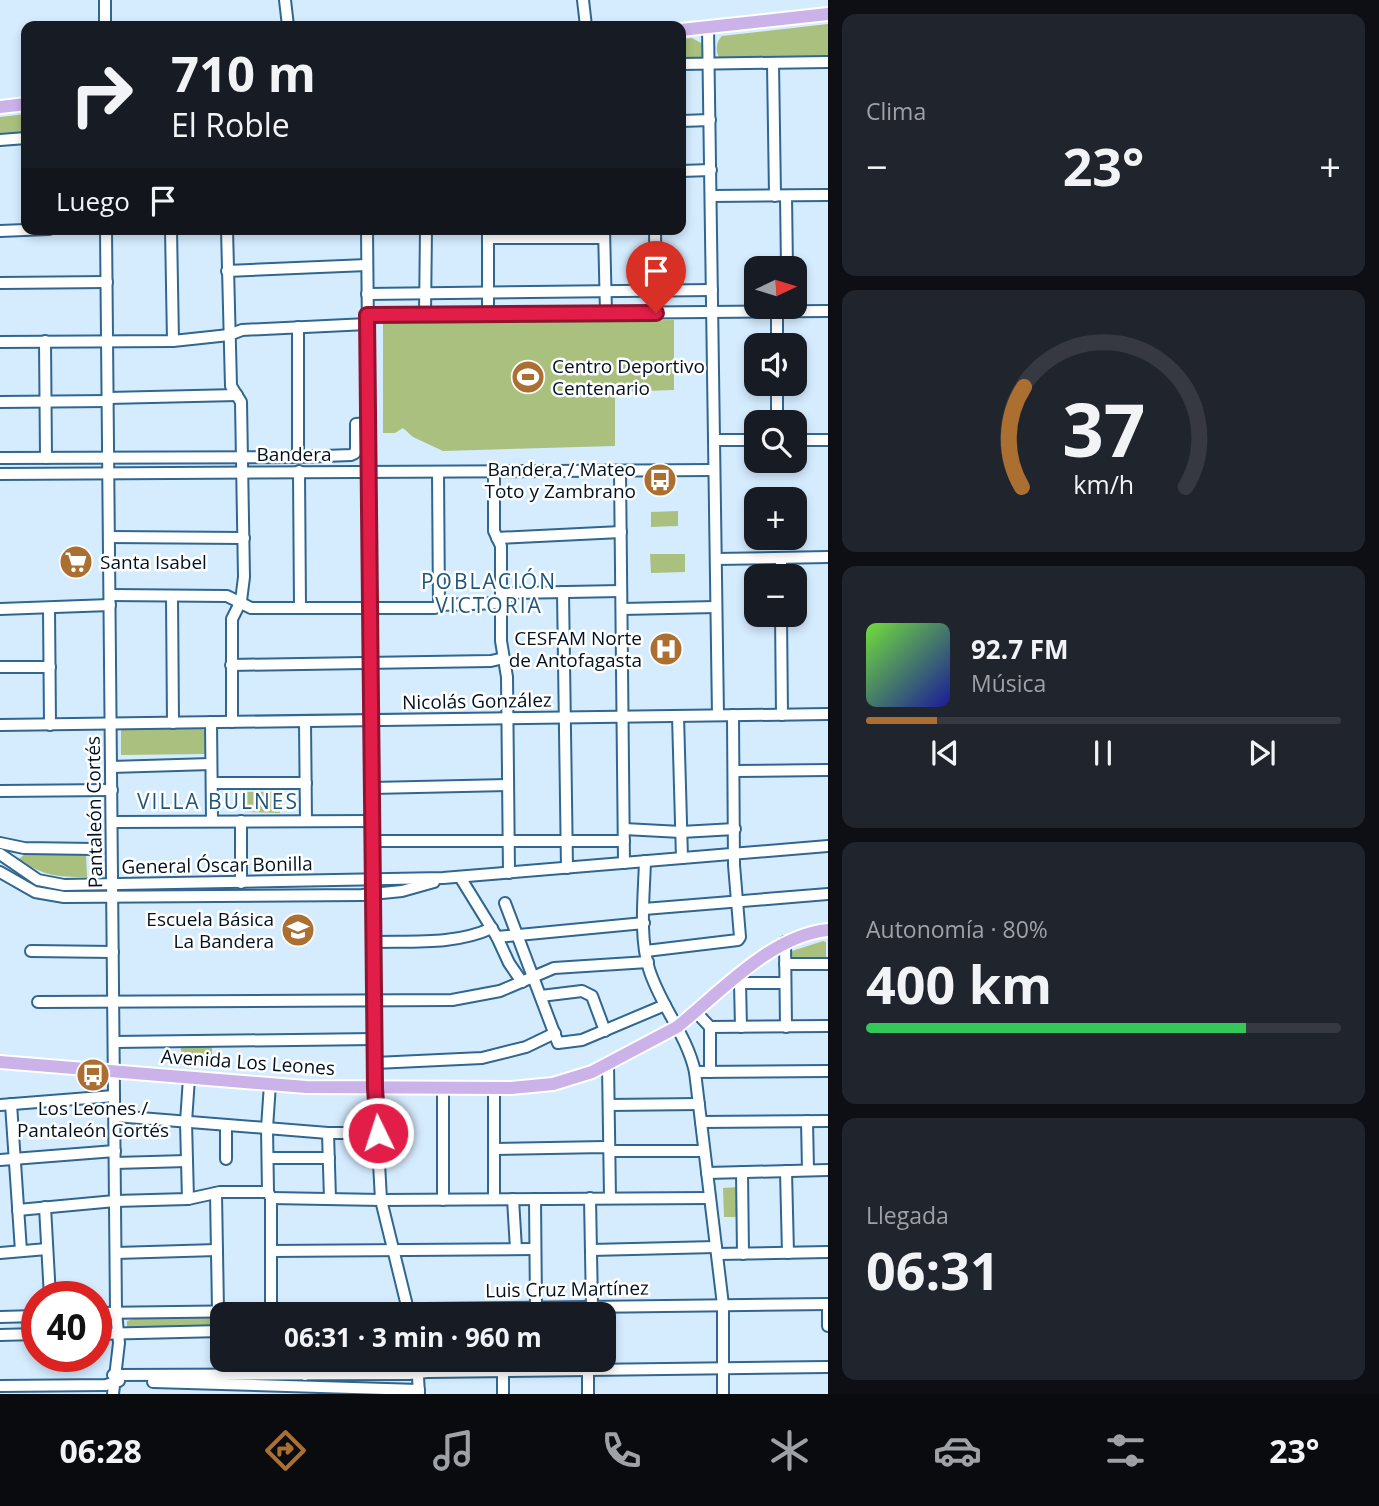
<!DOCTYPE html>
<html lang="es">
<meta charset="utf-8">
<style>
:root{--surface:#171b24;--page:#20242c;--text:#f1f3f6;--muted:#9ea1a6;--line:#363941;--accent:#ab6f31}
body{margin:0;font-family:"Open Sans",sans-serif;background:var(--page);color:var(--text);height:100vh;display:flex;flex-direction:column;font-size:26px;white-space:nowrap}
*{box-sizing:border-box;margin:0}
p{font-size:23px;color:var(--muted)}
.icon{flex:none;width:38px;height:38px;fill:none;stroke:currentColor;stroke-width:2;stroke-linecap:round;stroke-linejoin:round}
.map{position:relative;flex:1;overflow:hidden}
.sheet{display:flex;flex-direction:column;gap:14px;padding:14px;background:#0d0f14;width:551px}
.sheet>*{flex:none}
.hud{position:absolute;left:21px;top:21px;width:665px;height:214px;border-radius:14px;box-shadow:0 4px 10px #0003;background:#171b24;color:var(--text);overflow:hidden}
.needle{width:46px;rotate:86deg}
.tools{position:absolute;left:744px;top:256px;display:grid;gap:14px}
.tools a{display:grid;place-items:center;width:63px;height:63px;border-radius:14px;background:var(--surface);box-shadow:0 4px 10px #0003;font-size:35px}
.speed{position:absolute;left:21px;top:1281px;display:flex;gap:14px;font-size:35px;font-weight:700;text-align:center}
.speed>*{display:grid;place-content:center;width:91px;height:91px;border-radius:50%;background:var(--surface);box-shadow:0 4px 10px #0003;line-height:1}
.speed .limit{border:10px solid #d22;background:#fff;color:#111}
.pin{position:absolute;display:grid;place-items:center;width:60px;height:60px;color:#fff;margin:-72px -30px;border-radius:50% 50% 50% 0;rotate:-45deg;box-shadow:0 0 7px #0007}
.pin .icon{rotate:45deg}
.me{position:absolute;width:77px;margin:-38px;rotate:356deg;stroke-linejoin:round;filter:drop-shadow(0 0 5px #0008)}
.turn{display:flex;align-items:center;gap:24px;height:147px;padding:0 35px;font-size:32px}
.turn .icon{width:91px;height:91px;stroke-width:2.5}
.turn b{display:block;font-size:49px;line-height:60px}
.then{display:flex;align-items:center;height:66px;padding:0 35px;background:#0003;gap:14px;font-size:26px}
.big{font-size:52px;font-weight:700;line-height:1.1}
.sheet .widget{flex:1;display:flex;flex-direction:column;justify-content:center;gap:10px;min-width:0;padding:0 24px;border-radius:14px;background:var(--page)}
.sheet .dial{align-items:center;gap:0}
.dial svg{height:182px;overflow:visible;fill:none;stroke:var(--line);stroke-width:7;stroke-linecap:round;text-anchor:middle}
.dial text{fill:var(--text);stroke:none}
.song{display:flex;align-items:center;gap:21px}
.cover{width:84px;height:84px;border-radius:10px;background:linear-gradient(135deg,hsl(100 70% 55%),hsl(240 70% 35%))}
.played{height:7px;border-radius:4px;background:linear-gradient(90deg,var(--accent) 15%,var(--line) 15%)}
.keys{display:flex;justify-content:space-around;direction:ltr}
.heat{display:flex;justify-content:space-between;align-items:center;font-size:38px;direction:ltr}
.charge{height:10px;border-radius:5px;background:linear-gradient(90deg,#34c759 80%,var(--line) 0)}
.trip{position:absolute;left:210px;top:1302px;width:406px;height:70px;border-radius:14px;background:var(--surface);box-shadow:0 4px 10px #0003;font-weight:700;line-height:70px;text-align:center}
.dock{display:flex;height:112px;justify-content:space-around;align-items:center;background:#090b0e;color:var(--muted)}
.dock .icon{width:49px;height:49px}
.dock .active{color:var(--accent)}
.dock b{font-size:32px;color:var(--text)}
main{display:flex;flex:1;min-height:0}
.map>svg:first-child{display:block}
</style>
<main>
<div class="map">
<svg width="828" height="1394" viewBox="0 0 828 1394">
<rect width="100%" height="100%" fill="#d5ecff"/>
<!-- green -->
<g fill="#aac07f">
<path d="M828,24v35h-108c-5,-7 -4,-18 2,-23z"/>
<polygon points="692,38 703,44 704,54 698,60 681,60 681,39"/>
<polygon points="26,114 26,134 0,137 0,117"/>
<polygon points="674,320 674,390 615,392 615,446 443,451 413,437 403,428 395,433 383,433 383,323"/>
<polygon points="678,511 678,526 651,527 651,512"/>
<polygon points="650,554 685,554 685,572 651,573"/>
<polygon points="121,727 200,727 205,731 205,754 121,755"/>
<polygon points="245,792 280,792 280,813 245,812"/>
<path d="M25,854l61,1 1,22c-33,0 -40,-1 -69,-17z"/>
<polygon points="823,941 826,942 826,961 791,959 789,957 789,952"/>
<rect x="181" y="1044" width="31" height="18"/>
<polygon points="738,1187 739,1217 724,1217 723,1188"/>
<polygon points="216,1316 219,1316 220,1321 217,1327 127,1328 127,1321 133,1319"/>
</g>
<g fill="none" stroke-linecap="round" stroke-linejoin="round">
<defs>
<g id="minor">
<polyline points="105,0 105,26"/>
<polyline points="285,0 288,26"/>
<polyline points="583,0 586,26"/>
<polyline points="708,27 718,715"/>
<polyline points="773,63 775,196"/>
<polyline points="681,64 828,62"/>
<polyline points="681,121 710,120"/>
<polyline points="0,140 26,138"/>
<polyline points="681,171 711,170"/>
<polyline points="711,196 828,195"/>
<polyline points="786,196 787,268"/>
<polyline points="106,229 116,1312 119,1343 113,1394"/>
<polyline points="171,229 173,341"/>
<polyline points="227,229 231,386 241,402 244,577 241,601 232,619 232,722"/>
<polyline points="367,229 375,1088 381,1200 409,1314"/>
<polyline points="488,229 488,314"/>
<polyline points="604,229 606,313"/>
<polyline points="655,229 656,312"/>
<polyline points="0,231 49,229"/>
<polyline points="488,238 604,238"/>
<polyline points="227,271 367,265"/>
<polyline points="0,283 107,282"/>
<polyline points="367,294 712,290"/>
<polyline points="777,311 777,345"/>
<polyline points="367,315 828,311"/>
<polyline points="425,315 426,229"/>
<polyline points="298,327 298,457"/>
<polyline points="45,341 46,458"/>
<polyline points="0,342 173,341 229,335 242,330 367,324"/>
<polyline points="777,383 777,422"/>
<polyline points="108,398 237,395"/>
<polyline points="0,402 108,401"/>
<polyline points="714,440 756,440"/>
<polyline points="794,440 828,440"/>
<polyline points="0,458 298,457 351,455 355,453 356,449 356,424 368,423"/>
<polyline points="299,471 300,607"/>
<polyline points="620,471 624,863"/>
<polyline points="438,472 439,605"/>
<polyline points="494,472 494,531 501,546 501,641 507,677 509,873"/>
<polyline points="0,474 714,470"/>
<polyline points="109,537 244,538"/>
<polyline points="497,538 621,532"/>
<polyline points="781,558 781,576"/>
<polyline points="716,559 828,557"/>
<polyline points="563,592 567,868"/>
<polyline points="110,595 227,596 251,608 435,608 439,605 501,603 512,593 621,591"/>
<polyline points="172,596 173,723"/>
<polyline points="49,608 50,725"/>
<polyline points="0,609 110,605"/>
<polyline points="622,609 716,607"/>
<polyline points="781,614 782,715"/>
<polyline points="231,665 491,661 504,658"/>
<polyline points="0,667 50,667"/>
<polyline points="678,716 682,858"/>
<polyline points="305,721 306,821"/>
<polyline points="211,722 212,821"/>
<polyline points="0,725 828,714"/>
<polyline points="111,767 211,764"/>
<polyline points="735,771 828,770"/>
<polyline points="212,783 306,783"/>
<polyline points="372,788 508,785"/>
<polyline points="0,791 112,790"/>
<polyline points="112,822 373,821"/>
<polyline points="624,829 681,832 735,829"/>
<polyline points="373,841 624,841"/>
<polyline points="0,843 24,848 94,849"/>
<polyline points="0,854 38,880 64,885 443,878 828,846"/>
<path d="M645,861c-1,35 -6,75 4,108 11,36 38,66 46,103l28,233v89"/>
<polyline points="0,872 35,892 64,897 362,895 402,891 434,882"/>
<polyline points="460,877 497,937 509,963 522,982"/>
<polyline points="241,883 241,821"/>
<polyline points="505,903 558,1043 582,1040 665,1005"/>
<polyline points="644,909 828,894"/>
<polyline points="497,937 644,923"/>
<path d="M374,942c40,-1 81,3 118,-14"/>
<polyline points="785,942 786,1027"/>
<polyline points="31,951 113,952"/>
<polyline points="646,951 738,940 740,937 734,865 733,715"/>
<polyline points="785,964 828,964"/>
<polyline points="736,978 740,983 741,1027"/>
<polyline points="740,983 785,983"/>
<polyline points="541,996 582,991 592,996 605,1031"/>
<polyline points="38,1002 452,1000 500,991 554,968 648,962"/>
<polyline points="696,1012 710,1027 710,1072"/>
<polyline points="710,1027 828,1026"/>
<polyline points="114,1042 375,1039"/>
<polyline points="375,1063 482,1058 526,1047 555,1033"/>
<polyline points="608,1064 610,1198"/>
<polyline points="695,1072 828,1071"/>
<polyline points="270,1084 267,1128 268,1192 271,1198 271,1310"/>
<polyline points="494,1088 494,1199"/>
<polyline points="11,1104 21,1251"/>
<polyline points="0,1105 114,1096"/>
<polyline points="609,1105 699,1104"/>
<polyline points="115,1116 328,1133 378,1133"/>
<polyline points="807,1121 808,1170"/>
<polyline points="701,1122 828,1121"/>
<polyline points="226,1125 226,1159"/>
<polyline points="328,1133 330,1199"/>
<polyline points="494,1149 605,1147 613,1151 704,1151"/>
<polyline points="268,1158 329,1158"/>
<polyline points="0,1160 115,1151"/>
<polyline points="115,1163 187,1161"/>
<polyline points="786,1171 788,1253"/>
<polyline points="742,1172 743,1254"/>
<polyline points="707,1173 828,1170"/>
<polyline points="216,1193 218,1310"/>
<polyline points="271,1198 381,1200 710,1198"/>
<polyline points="590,1198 592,1307"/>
<polyline points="188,1199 186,1122 189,1078"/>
<polyline points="513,1199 516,1249"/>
<polyline points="535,1199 536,1307"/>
<polyline points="443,1200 443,1088"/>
<polyline points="45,1207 50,1297"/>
<polyline points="18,1210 115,1201 188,1199 220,1192 268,1192"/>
<polyline points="591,1250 716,1247"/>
<polyline points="271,1251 535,1249"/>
<polyline points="0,1253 47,1249"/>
<polyline points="116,1253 217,1250"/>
<polyline points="717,1254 828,1252"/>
<polyline points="828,1310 828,1326"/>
<polyline points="96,1313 828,1304"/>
<polyline points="0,1317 37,1316"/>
<polyline points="96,1334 222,1331"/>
<polyline points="0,1335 37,1334"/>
<polyline points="224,1360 224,1375"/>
<polyline points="305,1360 305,1375"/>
<polyline points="417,1360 419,1394"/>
<polyline points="588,1360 588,1394"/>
<polyline points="113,1375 409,1374 427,1372 828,1367"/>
<polyline points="153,1382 419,1390"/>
<polyline points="0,1386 106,1385 119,1381"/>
<polyline points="503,1394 503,1360"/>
</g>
<g id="major">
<polyline points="681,30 828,14"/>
<polyline points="0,107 26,104"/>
<path d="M0,1062l306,25 205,1 42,-4 39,-12 85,-45c44,-35 93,-91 151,-97"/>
</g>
</defs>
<!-- minor casing -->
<use href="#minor" stroke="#30668f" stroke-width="14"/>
<!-- major casing -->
<use href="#major" stroke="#fff" stroke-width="16"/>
<!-- minor -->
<use href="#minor" stroke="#fff" stroke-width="10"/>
<!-- major -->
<use href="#major" stroke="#cbb2e9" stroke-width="12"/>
</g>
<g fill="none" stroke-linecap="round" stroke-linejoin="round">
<defs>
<polyline id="route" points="378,1133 375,1088 367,315 656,313"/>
</defs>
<!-- route casing -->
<use href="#route" stroke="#92132f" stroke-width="18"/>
<!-- route -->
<use href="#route" stroke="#e11d48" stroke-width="12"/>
</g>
<!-- icons -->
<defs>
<symbol id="stadium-disc" viewBox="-11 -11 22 22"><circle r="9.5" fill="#ab6f31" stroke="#fff"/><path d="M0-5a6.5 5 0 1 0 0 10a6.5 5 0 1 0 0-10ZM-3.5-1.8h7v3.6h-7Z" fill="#fff"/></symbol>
<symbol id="bus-disc" viewBox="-11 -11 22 22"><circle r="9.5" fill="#ab6f31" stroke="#fff"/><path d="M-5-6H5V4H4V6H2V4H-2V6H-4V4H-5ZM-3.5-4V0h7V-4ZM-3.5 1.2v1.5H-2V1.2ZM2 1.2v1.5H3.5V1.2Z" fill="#fff"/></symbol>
<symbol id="supermarket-disc" viewBox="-11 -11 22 22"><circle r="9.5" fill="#ab6f31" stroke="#fff"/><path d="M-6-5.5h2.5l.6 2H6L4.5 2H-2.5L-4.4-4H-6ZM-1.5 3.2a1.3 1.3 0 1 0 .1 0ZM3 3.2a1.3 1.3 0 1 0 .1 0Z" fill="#fff"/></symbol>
<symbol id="hospital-disc" viewBox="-11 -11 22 22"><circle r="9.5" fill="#ab6f31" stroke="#fff"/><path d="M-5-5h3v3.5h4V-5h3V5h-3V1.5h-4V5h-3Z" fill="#fff"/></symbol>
<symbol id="school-disc" viewBox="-11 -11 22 22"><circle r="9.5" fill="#ab6f31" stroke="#fff"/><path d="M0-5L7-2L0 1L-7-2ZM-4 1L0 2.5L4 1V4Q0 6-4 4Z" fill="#fff"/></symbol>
</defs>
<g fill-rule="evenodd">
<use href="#stadium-disc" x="509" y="358" width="38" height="38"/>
<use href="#bus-disc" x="641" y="461" width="38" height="38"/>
<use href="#supermarket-disc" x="57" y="543" width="38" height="38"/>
<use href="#hospital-disc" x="647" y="630" width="38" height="38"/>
<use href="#school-disc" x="279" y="911" width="38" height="38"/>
<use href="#bus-disc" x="74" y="1056" width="38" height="38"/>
</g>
<g text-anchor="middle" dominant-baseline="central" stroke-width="5" stroke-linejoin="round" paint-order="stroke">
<!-- poi labels -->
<g font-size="19" fill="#001121" stroke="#fff" text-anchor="end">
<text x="552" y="366" text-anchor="start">Centro Deportivo<tspan x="552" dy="22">Centenario</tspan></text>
<text x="636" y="469">Bandera / Mateo<tspan x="636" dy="22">Toto y Zambrano</tspan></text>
<text x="100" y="562" text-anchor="start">Santa Isabel</text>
<text x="642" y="638">CESFAM Norte<tspan x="642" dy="22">de Antofagasta</tspan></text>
<text x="274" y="919">Escuela Básica<tspan x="274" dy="22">La Bandera</tspan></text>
<text x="93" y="1108" text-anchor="middle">Los Leones /<tspan x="93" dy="22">Pantaleón Cortés</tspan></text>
</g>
<!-- street labels -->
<g font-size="19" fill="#001121" stroke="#fff">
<text x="294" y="454">Bandera</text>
<text transform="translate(477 701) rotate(-1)">Nicolás González</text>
<text transform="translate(94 812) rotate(-91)">Pantaleón Cortés</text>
<text transform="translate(217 865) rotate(-1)">General Óscar Bonilla</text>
<text transform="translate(248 1062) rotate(4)">Avenida Los Leones</text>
<text transform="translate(567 1289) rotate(-1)">Luis Cruz Martínez</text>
</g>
<!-- neighbourhood labels -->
<g font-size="21" letter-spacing="2" fill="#1f567e" stroke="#fff">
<text x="489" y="581">POBLACIÓN<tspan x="489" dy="24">VICTORIA</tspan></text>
<text x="218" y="801">VILLA BULNES</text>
</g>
</g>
</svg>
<div class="tools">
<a><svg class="needle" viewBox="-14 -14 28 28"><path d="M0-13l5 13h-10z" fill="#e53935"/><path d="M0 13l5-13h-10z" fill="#9ea1a6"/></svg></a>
<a><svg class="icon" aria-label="sound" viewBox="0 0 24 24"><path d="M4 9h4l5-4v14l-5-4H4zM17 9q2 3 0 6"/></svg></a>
<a><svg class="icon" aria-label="search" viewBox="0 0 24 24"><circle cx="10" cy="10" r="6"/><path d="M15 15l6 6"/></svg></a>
<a>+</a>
<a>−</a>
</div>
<div class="speed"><div class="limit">40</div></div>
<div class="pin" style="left:656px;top:313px;background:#d93025"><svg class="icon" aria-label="arrive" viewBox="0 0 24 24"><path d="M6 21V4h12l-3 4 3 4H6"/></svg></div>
<svg class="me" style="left:378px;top:1133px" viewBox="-20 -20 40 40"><circle r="17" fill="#e11d48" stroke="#fff" stroke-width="3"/><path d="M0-11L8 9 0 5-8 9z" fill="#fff"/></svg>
<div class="trip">06:31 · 3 min · 960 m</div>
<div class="hud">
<div class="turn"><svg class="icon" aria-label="right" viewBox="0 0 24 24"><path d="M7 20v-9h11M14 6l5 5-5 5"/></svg><div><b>710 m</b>El Roble</div></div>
<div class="then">Luego<svg class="icon" aria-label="arrive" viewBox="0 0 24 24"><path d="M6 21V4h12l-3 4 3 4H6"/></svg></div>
</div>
</div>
<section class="sheet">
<div class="widget"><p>Clima</p>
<div class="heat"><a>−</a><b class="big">23°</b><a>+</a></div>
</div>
<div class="widget dial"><svg viewBox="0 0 100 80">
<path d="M14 69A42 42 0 1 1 86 69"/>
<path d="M14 69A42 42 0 0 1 15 25" stroke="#ab6f31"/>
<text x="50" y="56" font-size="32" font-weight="700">37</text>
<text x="50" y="72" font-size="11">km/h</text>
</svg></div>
<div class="widget">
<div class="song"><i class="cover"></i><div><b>92.7 FM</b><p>Música</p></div></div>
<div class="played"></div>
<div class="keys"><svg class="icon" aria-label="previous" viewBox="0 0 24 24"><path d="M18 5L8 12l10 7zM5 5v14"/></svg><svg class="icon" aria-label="pause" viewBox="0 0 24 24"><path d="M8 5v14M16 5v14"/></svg><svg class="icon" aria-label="next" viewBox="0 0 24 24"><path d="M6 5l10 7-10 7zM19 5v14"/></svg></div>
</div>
<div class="widget"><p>Autonomía · 80%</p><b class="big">400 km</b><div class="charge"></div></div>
<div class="widget"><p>Llegada</p><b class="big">06:31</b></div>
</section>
</main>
<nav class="dock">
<b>06:28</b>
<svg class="icon active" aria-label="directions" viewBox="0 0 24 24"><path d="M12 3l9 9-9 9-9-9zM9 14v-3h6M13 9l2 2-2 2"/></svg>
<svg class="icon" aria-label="music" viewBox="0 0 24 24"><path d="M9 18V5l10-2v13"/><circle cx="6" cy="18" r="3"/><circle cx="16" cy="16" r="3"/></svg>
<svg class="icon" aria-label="phone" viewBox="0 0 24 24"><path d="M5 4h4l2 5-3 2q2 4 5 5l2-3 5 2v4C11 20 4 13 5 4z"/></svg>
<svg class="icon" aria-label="climate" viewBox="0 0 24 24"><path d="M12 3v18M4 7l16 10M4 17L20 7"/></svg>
<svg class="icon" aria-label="car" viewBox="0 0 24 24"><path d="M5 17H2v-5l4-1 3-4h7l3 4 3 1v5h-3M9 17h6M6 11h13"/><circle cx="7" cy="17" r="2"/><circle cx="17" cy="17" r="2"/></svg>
<svg class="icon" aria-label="filters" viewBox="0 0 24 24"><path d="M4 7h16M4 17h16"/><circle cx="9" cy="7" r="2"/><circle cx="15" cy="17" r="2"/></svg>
<b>23°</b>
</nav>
